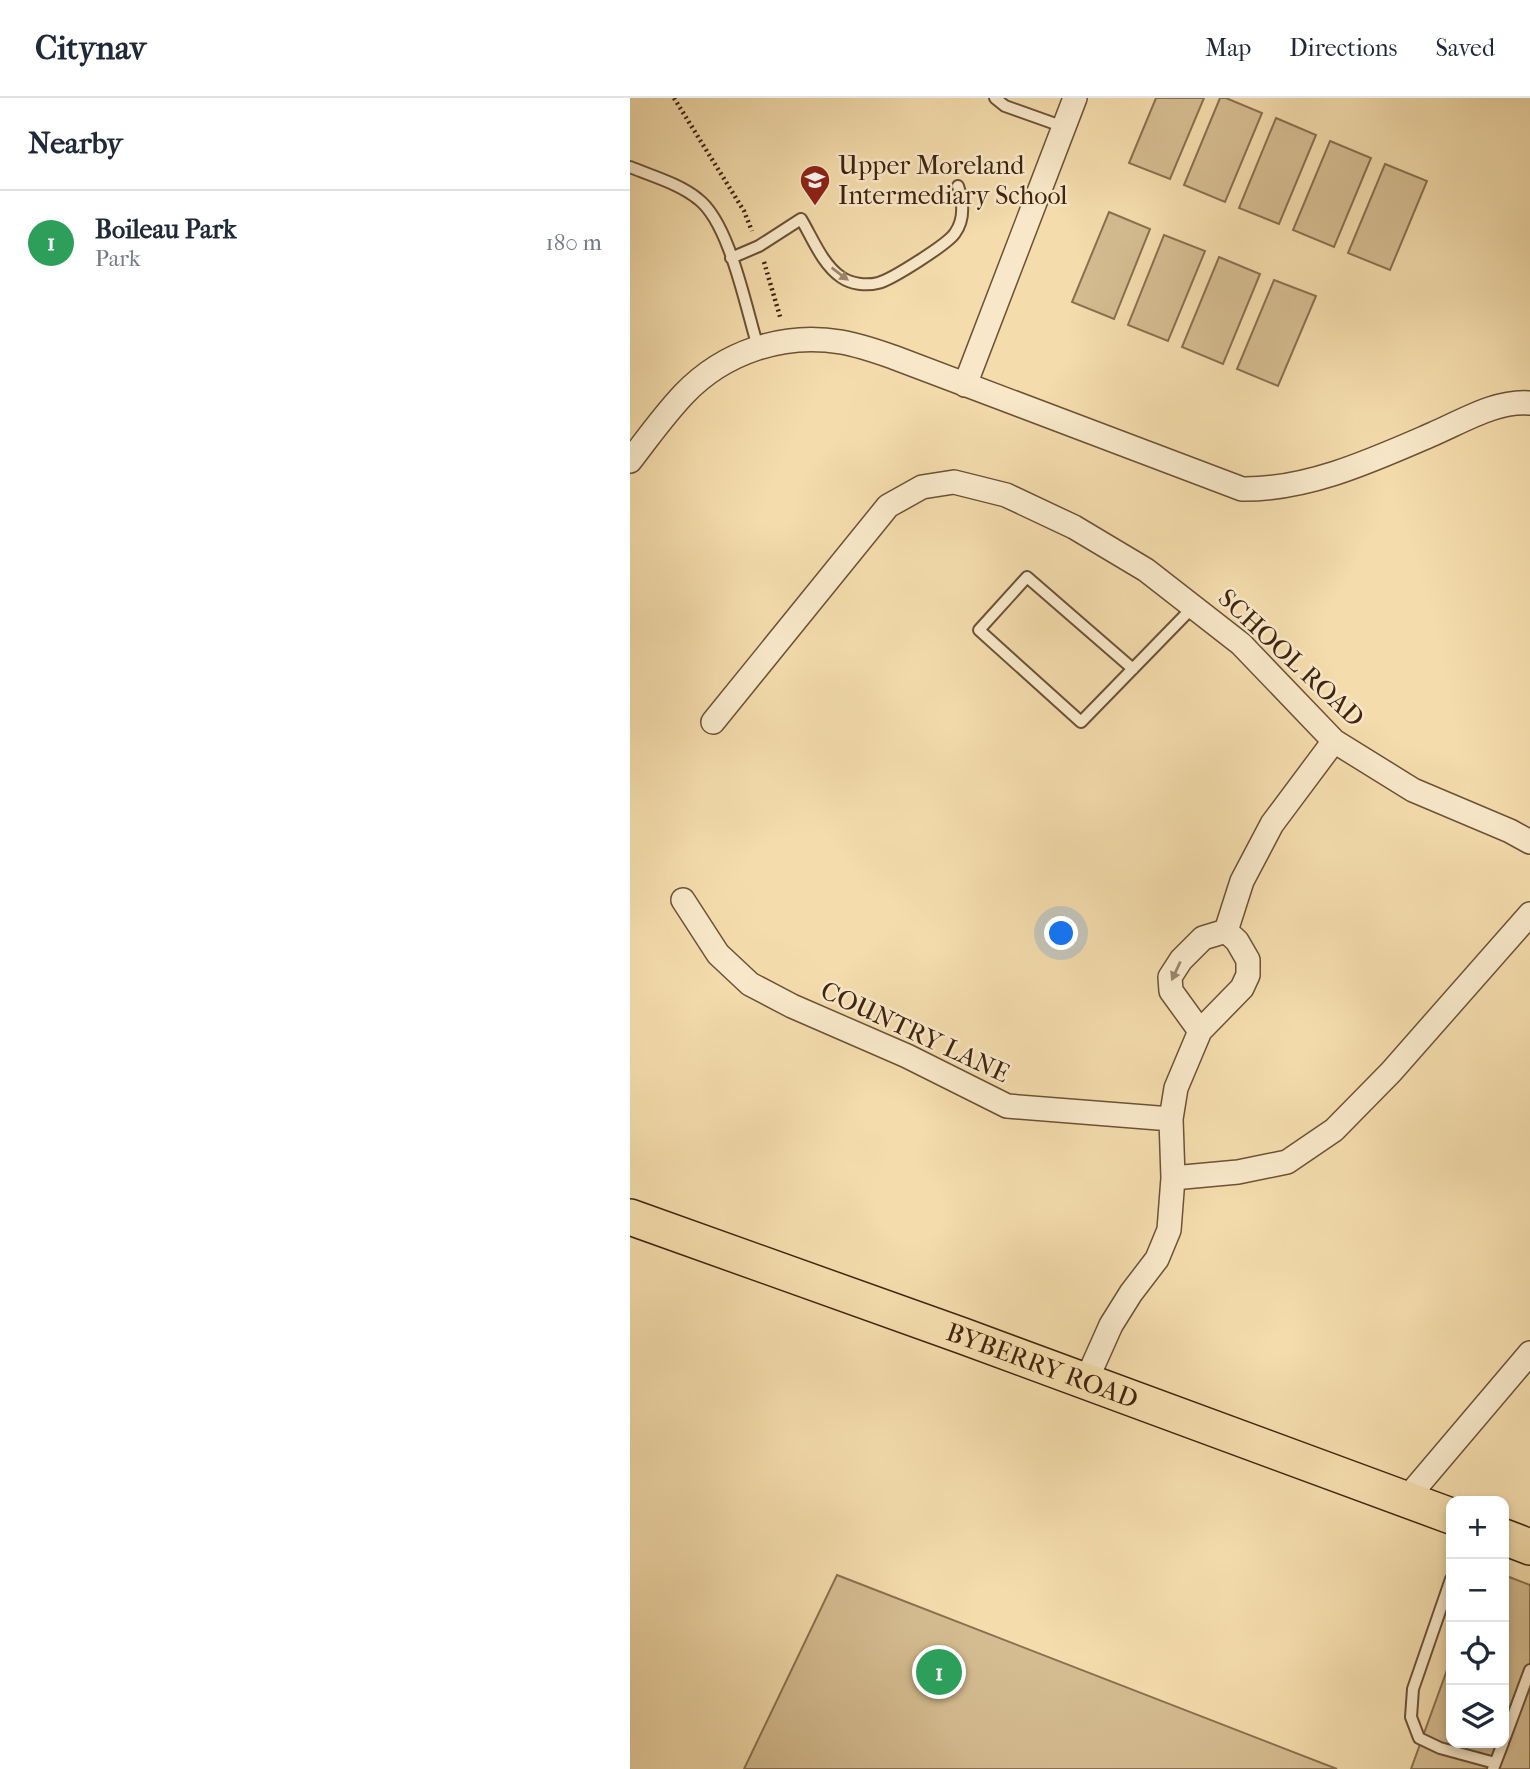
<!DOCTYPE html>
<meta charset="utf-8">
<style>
:root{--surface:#fff;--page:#f2f2f3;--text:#1f2937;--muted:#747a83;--line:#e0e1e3;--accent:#7c3aed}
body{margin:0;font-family:"IM FELL French Canon",serif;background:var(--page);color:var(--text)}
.controls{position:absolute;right:21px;bottom:21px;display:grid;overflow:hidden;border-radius:14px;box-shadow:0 4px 10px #0003}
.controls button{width:63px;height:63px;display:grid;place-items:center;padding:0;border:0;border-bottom:2px solid var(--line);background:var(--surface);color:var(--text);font:35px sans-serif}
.you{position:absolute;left:432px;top:836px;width:24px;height:24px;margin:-18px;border:5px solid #fff;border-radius:50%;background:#1a73e8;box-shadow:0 0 0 10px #1a73e833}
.badge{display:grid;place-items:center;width:46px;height:46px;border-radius:50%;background:var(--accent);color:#fff;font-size:23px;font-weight:700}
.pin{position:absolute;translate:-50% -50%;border:4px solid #fff;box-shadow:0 2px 7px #0006}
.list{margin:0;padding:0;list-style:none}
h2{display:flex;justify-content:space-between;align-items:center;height:91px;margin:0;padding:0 28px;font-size:30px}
h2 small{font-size:23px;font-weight:400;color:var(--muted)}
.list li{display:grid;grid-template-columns:46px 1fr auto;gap:21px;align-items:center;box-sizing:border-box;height:105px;padding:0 28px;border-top:2px solid var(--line)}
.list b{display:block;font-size:26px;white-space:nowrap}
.list p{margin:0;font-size:23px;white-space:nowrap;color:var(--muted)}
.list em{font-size:23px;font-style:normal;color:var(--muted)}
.icon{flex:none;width:38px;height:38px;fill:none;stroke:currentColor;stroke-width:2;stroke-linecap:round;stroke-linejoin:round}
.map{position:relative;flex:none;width:900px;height:1671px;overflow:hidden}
header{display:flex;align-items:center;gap:42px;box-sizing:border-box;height:98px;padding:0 35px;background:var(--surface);border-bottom:2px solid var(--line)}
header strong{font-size:33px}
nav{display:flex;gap:38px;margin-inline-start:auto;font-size:24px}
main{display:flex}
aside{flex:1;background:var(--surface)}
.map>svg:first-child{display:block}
.green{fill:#d5bd91;stroke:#8a7050;stroke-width:2}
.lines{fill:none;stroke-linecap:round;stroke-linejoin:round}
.lane-casing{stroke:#6c5236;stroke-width:14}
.street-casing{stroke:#6c5236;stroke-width:26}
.primary-casing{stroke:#3f240f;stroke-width:38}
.path{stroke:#3f240f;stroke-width:4.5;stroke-dasharray:2 3.5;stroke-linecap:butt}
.lane{stroke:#f8e8c9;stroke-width:10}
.street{stroke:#f8e8c9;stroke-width:23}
.primary{stroke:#f4dcac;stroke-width:35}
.oneway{fill:#9c866c}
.labels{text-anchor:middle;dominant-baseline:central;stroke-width:5;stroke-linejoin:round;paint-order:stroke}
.poi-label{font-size:26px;fill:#3f240f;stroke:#f8e8c9;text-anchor:start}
.street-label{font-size:26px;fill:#3f240f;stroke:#f8e8c9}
</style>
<header>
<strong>Citynav</strong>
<nav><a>Map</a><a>Directions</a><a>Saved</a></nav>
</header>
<main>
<aside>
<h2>Nearby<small></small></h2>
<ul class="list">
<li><span class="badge" style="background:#2e9e5b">1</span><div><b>Boileau Park</b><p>Park</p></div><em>180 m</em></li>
</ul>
</aside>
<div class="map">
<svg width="900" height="1671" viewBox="0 0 900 1671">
<rect width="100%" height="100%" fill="#f4dcac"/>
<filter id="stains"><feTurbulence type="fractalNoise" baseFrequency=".00286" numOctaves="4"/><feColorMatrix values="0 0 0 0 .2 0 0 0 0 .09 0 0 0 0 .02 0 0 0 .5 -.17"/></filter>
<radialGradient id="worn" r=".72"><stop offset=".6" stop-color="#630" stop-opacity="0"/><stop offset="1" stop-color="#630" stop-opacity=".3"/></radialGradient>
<path class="green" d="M 526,0 L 574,0 L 540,81 L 499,65 Z
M 590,0 L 596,0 L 632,15 L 595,104 L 554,87 Z
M 646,20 L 686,37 L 649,126 L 609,110 Z
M 700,43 L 741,60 L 704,149 L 663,132 Z
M 755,66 L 797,83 L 760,172 L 718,155 Z
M 479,114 L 520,131 L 484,221 L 442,204 Z
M 534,137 L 575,153 L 538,243 L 498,227 Z
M 589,159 L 630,176 L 593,266 L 552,249 Z
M 644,182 L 686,198 L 648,288 L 607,271 Z
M 207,1477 L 707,1671 L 114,1671 Z
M 874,1477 L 900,1487 L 900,1671 L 781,1671 L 821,1561 L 821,1645 L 874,1645 Z"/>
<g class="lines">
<g class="lane-casing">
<path id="lane" d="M 365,0 L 375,8 L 434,29
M 0,69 C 22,78 50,86 68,101 C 100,125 116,211 128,249
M 101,160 L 129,148 L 171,121 C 182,139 192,166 211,179 C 221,186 236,188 248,185 C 261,182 318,146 325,135 C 335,121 333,103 328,88
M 503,571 L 397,479 L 349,532 L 451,624 L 564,508
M 821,1481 L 783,1591 L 781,1619 L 789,1640 L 810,1650 L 865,1665
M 874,1642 L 900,1572
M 863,1671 L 873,1645"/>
</g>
<g class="street-casing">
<path id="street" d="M 335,287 L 445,0
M 0,363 C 17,341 34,317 54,296 C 94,254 154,234 211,244 C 229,247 246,253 263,259 L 612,391 C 678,392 743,362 803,336 C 833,323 867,302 900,305
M 83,624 L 258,408 L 292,389 L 324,384 L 376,397 L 444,429 L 516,472 L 611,546 L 704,643 L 783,692 L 880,733 L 900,744
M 53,802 L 88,856 L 120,886 L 162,908 L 277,958 L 377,1008 L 541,1021
M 596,833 L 612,783 L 642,726 L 704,643
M 570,933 L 541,893 L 540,879 L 551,862 L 573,840 L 596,833
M 543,1080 L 608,1074 L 657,1064 L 704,1032 L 761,974 L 900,816
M 456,1283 L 481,1227 L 501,1195 L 527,1161 L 539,1132 L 543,1080 L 541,1021 L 546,990 L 570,933 L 612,890 L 618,877 L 618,862 L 607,843 L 596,833
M 777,1400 L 900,1255"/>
</g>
<g class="primary-casing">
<g id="primary">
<path id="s1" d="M 0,1119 L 333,1238 L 821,1418"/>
<path d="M 874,1439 L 900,1449"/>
</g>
</g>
<path class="path" d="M 44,0 L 114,113 L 122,133
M 134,164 L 151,222"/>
<use href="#lane" class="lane"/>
<use href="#street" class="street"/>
<use href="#primary" class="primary"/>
</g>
<defs><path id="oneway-solid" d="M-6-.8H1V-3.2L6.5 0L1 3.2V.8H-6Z" transform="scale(1.75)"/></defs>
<g class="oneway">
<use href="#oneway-solid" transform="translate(210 176) rotate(37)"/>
<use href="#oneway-solid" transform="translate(546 873) rotate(115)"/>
</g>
<defs>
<g id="school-pin" transform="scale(1.575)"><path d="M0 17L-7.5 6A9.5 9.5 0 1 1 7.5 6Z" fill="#8f2418" stroke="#f8e8c9"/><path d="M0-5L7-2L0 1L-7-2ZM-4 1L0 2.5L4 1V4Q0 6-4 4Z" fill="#fff"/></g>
</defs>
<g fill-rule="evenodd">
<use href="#school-pin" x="185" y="82"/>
</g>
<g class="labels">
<g class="poi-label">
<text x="208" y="67">Upper Moreland<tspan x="208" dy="30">Intermediary School</tspan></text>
</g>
<g class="street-label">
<text transform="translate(661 560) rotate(43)">SCHOOL ROAD</text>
<text transform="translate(285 934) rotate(25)">COUNTRY LANE</text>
<text stroke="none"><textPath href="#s1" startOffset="438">BYBERRY ROAD</textPath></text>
</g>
</g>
<rect width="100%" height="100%" filter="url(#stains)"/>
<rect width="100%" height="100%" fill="url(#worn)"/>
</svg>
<div class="controls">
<button>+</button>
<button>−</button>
<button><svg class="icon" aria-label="locate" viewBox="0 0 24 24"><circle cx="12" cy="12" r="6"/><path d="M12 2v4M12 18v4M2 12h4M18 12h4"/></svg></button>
<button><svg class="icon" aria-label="layers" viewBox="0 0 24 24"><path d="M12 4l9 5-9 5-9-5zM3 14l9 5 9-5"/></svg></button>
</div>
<div class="you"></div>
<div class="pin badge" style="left:309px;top:1574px;background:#2e9e5b">1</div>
</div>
</main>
